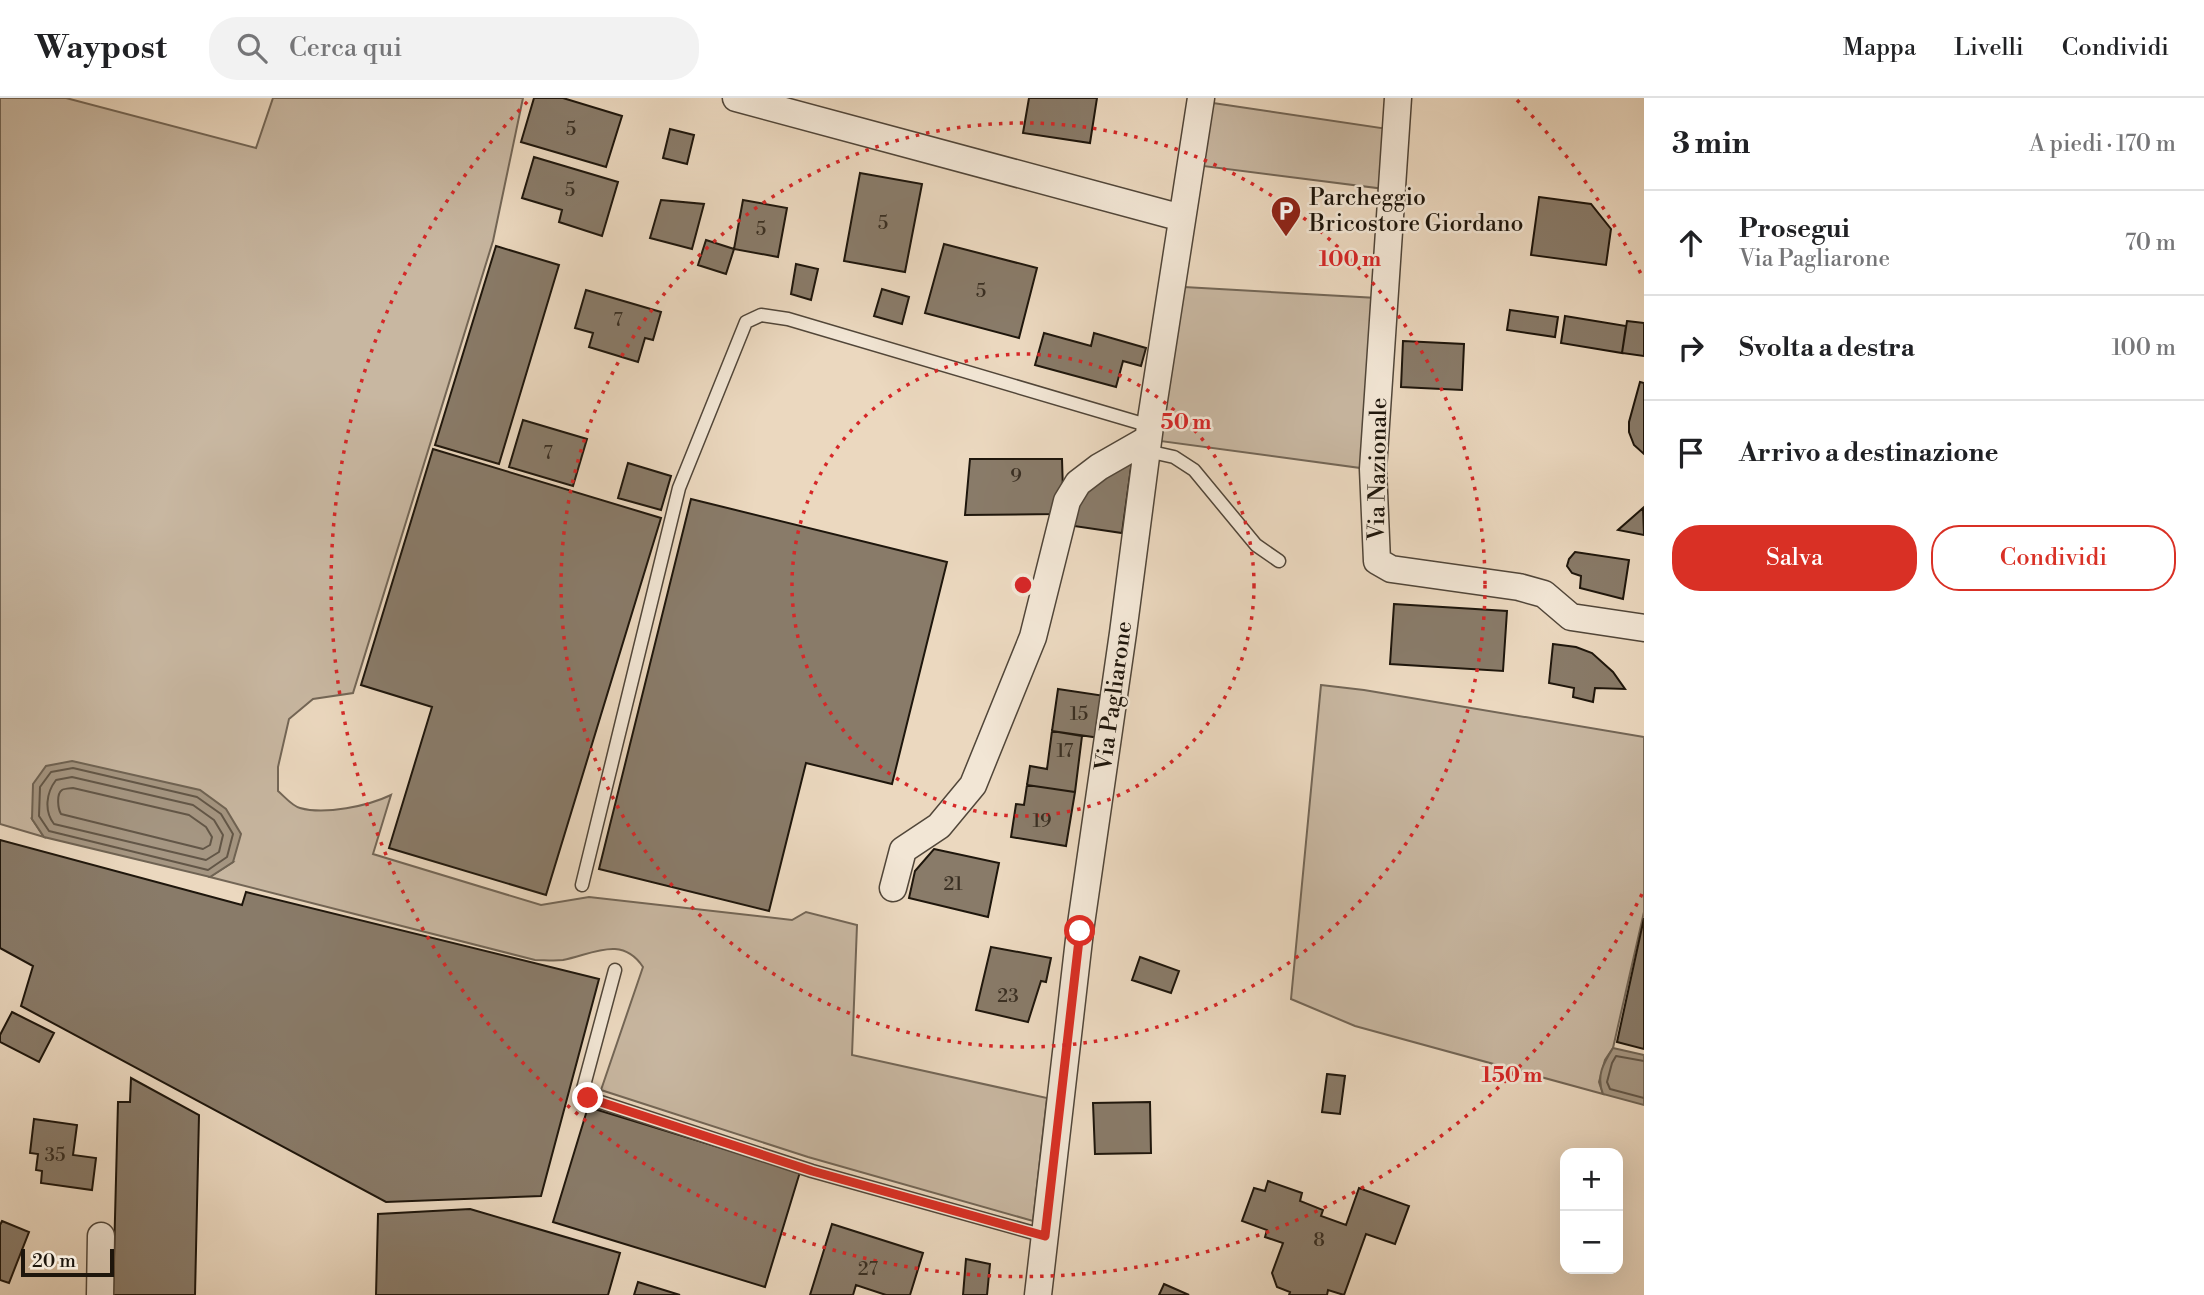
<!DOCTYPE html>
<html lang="it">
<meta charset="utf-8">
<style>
:root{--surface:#fff;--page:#f2f2f2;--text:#202124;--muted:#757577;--line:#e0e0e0;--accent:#d93025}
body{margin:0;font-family:"Libre Bodoni",serif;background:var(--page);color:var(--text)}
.controls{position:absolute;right:21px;bottom:21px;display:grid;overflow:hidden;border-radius:14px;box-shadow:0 7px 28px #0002}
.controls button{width:63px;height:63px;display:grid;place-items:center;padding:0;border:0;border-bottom:2px solid var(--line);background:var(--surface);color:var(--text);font:35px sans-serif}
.scale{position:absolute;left:21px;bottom:18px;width:93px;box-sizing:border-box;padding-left:7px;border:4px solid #1e160c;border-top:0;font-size:19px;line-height:24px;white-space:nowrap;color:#1e160c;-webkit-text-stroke:5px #f2e6d5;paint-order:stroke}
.stop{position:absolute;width:21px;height:21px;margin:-16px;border:5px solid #d93025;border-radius:50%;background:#fff}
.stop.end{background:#d93025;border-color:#fff;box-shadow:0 2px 7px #0008}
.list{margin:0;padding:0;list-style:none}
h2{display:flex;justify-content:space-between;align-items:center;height:91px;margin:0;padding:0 28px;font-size:30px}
h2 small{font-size:23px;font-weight:400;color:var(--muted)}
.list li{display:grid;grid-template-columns:46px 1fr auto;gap:21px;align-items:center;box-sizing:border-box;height:105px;padding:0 28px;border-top:2px solid var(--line)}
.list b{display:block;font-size:26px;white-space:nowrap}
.list p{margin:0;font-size:23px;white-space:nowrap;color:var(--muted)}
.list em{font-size:23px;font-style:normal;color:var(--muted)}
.actions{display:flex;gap:14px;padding:21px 28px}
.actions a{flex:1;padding:16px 0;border:2px solid var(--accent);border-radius:28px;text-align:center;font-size:24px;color:var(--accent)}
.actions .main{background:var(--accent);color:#fff}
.icon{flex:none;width:38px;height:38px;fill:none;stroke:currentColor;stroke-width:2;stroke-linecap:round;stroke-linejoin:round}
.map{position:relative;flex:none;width:1644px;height:1197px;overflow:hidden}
header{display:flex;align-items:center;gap:42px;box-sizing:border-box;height:98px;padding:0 35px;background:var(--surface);border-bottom:2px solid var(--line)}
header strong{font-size:33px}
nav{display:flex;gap:38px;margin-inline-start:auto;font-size:24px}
.search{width:490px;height:63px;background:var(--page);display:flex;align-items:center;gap:18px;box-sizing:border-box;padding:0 24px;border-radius:28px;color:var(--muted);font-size:26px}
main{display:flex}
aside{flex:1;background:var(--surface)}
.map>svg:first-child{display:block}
.green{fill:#c8b7a1;stroke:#736656;stroke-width:2}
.water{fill:#a59682;stroke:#6f6353;stroke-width:2}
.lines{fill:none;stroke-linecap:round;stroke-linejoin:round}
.shore{stroke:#625647;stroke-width:2}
.building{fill:#897b69;stroke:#1e160c;stroke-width:2}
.lane-casing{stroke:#514639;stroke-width:15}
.street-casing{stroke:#514639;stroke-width:29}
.lane{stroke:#f2e6d5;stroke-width:12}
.street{stroke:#f2e6d5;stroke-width:26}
.route{stroke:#d93025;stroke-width:9}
.ring{fill:none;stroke:#d62828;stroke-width:3.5;stroke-dasharray:3.5 7}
.labels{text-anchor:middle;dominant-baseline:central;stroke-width:5;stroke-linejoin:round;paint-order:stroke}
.number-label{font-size:19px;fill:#392f23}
.poi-label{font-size:23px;fill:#1e160c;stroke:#f2e6d5;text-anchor:start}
.street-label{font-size:23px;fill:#1e160c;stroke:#f2e6d5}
.centre{fill:#d62828;stroke:#f2e6d5;stroke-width:3.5}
.ring-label{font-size:21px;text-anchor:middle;font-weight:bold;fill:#d62828;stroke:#f2e6d5;stroke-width:5;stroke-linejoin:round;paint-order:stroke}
</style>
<header>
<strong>Waypost</strong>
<div class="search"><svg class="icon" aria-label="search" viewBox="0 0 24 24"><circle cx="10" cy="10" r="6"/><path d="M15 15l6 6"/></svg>Cerca qui</div>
<nav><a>Mappa</a><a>Livelli</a><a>Condividi</a></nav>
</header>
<main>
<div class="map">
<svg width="1644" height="1197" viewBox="0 0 1644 1197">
<rect width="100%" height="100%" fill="#ebd8bf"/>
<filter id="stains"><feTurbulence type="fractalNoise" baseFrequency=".00286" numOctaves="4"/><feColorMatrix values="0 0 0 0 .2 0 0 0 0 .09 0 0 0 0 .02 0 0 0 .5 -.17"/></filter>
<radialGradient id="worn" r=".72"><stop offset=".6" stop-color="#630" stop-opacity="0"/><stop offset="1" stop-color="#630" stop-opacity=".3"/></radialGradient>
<path class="green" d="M 0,0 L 66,0 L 256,50 L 273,0 L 523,0 L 493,143 L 353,595 L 313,601 L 289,621 L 278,669 L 278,693 C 285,699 292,708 300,710 C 325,717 368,708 391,697 L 373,756 L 541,807 L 589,799 L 792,822 L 806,814 L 857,827 L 852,957 L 1047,1000 L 1033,1123 L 808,1059 L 601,992 L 643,869 C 622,837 593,856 563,862 C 554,863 544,862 535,862 L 210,779 L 233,764 L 32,721 L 44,739 L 0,726 Z
M 1213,5 L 1388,31 L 1385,91 L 1203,68 Z
M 1184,189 L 1377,200 L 1368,371 L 1160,343 Z
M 1321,587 L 1364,592 L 1644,639 L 1644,814 L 1613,950 L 1605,962 L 1599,984 L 1603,996 L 1355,928 L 1291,901 Z"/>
<path class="water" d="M 72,663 L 200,692 L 226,711 L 241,736 L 233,764 L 210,779 L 44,739 L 32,721 L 33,686 L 46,668 Z
M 1613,950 L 1644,957 L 1644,1007 L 1603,996 C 1596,978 1603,966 1613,950 Z"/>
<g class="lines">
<path class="shore" d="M 73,670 L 197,699 L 221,716 L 233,736 L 227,759 L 208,772 L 49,733 L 39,718 L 40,689 L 51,674 Z
M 72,679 L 193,707 L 214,722 L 223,737 L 219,754 L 206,762 L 54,726 C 44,713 46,695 56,682 Z
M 73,690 L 189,717 L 206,729 L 212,739 L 210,747 L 203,751 L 61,716 C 58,711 56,696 62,692 C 63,691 71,690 73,690 Z
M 1644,963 L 1616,958 L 1612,965 L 1607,984 L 1610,991 L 1644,1000"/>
</g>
<path class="building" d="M 534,0 L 563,0 L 622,18 L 606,69 L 521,44 Z
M 1029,0 L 1097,0 L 1090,45 L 1023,35 Z
M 670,31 L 694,37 L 687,66 L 663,60 Z
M 534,59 L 618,84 L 602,138 L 559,124 L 562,112 L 522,100 Z
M 860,75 L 922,86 L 905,174 L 844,163 Z
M 1539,99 L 1591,106 L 1611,131 L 1606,167 L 1531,157 Z
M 661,102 L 704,106 L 692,151 L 650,140 Z
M 743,102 L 787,110 L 778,159 L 734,151 Z
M 706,142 L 734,151 L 726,176 L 698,167 Z
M 944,146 L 1037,170 L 1019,240 L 925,215 Z
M 496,148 L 559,167 L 499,366 L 435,347 Z
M 796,166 L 818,171 L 811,202 L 791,196 Z
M 882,191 L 909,199 L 902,226 L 874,218 Z
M 586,192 L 661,214 L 653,242 L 645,240 L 638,264 L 589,249 L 593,235 L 575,230 Z
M 1510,212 L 1558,219 L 1555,239 L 1507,232 Z
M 1565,218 L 1626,228 L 1622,255 L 1561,245 Z
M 1627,223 L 1644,225 L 1644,258 L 1622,255 Z
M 1044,235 L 1091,248 L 1094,235 L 1146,250 L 1141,268 L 1123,263 L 1116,289 L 1035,267 Z
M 1403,243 L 1464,246 L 1462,292 L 1401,289 Z
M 1640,284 L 1644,285 L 1644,356 L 1634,347 L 1629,334 L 1629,324 Z
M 523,322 L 587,341 L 573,388 L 509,369 Z
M 433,351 L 661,420 L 546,797 L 389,750 L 432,609 L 361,587 Z
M 970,361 L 1062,361 L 1063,394 L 1056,416 L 965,417 Z
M 1132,363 L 1122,435 L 1074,428 L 1079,403 L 1105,375 Z
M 628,365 L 671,378 L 661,412 L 618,400 Z
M 691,401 L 947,464 L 892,686 L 806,665 L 769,813 L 599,771 Z
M 1643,410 L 1644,437 L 1618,432 Z
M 1575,454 L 1629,462 L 1623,501 L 1580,490 L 1581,478 L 1572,475 L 1567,468 L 1569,461 Z
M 1394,506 L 1507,513 L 1503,573 L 1390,566 Z
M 1553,546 L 1576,549 L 1592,555 L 1613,574 L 1625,591 L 1595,590 L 1593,604 L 1573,599 L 1574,590 L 1549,585 Z
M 1058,591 L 1105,598 L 1100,640 L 1052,633 Z
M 1052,633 L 1082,638 L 1075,694 L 1027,687 L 1030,668 L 1047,671 Z
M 1027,687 L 1075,694 L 1066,748 L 1011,739 L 1016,706 L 1024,707 Z
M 0,742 L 242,807 L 246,794 L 599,881 L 541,1098 L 386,1104 L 21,908 L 33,868 L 0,850 Z
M 934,751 L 999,765 L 988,819 L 909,800 L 915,773 Z
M 1644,820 L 1644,951 L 1617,944 Z
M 991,849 L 1051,860 L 1046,884 L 1041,883 L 1028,924 L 976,912 Z
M 1140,859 L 1179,873 L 1171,895 L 1132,882 Z
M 12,914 L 54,935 L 39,964 L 0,944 L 0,937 Z
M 1327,976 L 1345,978 L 1340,1016 L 1322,1014 Z
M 131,980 L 199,1017 L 195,1197 L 113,1197 L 118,1004 L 130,1004 Z
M 1150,1004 L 1151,1055 L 1095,1056 L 1093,1005 Z
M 588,1009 L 800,1074 L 765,1189 L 553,1124 Z
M 34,1021 L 77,1027 L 73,1057 L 96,1060 L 92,1092 L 41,1085 L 42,1073 L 36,1072 L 38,1056 L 30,1055 Z
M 1268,1083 L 1302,1095 L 1300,1103 L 1323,1112 L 1321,1118 L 1346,1127 L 1359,1090 L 1409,1108 L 1395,1146 L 1366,1136 L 1344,1197 L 1328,1192 L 1327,1197 L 1289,1197 L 1290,1194 L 1277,1189 L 1272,1175 L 1283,1145 L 1265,1139 L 1267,1132 L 1242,1123 L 1254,1090 L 1265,1093 Z
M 470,1111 L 620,1155 L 608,1197 L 376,1197 L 378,1116 Z
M 2,1123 L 29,1134 L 9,1185 L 0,1182 L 0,1127 Z
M 832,1126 L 923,1155 L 910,1197 L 886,1197 L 856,1187 L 853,1197 L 810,1197 Z
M 966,1161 L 990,1166 L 987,1197 L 963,1197 Z
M 638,1184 L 680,1197 L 634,1197 Z
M 1164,1186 L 1189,1197 L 1159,1197 Z"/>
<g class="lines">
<g class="lane-casing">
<path id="lane" d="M 1147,353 L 1174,359 L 1194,372 L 1256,447 L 1279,463
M 582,787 L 679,390 L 746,224 L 761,217 L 788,221 L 1150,328
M 615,872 L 583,991 L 588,1000 L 812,1073 L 1045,1138"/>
</g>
<g class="street-casing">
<path id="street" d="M 736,0 L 1182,120
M 1398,0 L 1373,371 L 1377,463 L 1391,471 L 1519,489 L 1544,496 L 1571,519 L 1644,530
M 893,790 L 903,752 L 939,728 L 973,687 L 1033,539 L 1067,403 L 1078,385 L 1099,369 L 1148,341
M 100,1197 L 101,1138
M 1038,1197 L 1080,833 L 1123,535 L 1150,328 L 1201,0"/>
</g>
<use href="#lane" class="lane"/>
<use href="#street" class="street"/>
</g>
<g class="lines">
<path class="route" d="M 588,1000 L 812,1073 L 1045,1138 L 1080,833"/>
</g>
<g class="ring">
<circle cx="1023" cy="487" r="231"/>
<circle cx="1023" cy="487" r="462"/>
<path d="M1642 796A692 692 0 1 1 529 2M1517 2A692 692 0 0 1 1642 178"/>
</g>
<defs>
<g id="parking-pin" transform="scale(1.575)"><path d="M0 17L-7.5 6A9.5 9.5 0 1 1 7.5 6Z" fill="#8f2418" stroke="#f2e6d5"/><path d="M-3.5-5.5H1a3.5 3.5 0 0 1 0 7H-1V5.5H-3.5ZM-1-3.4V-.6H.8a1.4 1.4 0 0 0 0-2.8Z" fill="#fff"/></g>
</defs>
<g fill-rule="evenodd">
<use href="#parking-pin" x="1286" y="113"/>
</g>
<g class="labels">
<g class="number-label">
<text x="571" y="31">5</text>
<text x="570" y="92">5</text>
<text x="883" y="125">5</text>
<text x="761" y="131">5</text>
<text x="981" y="193">5</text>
<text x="618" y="222">7</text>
<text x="548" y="355">7</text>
<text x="1016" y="378">9</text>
<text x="1079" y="616">15</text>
<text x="1065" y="653">17</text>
<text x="1042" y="723">19</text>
<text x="953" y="786">21</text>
<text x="1008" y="898">23</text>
<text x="55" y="1057">35</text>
<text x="1319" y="1142">8</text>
<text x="868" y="1171">27</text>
</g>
<g class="poi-label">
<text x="1309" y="100">Parcheggio<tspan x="1309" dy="26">Bricostore Giordano</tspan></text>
</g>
<g class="street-label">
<text transform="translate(1378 371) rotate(-89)">Via Nazionale</text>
<text transform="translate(1114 598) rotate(-82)">Via Pagliarone</text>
</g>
</g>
<circle cx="1023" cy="487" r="10" class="centre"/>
<g class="ring-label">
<text x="1350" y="168">100 m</text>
<text x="1186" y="331">50 m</text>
<text x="1512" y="984">150 m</text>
</g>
<rect width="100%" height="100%" filter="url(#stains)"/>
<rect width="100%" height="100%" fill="url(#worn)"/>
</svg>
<div class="controls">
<button>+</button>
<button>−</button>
</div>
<div class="scale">20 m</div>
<div class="stop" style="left:1080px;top:833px"></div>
<div class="stop end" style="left:588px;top:1000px"></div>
</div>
<aside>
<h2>3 min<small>A piedi · 170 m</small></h2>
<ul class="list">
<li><svg class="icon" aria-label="ahead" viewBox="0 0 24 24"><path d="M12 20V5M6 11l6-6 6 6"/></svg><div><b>Prosegui</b><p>Via Pagliarone</p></div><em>70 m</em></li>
<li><svg class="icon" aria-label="right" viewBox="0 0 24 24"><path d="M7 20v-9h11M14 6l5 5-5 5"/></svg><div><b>Svolta a destra</b></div><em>100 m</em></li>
<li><svg class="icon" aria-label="arrive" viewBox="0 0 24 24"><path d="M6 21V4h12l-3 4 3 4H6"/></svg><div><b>Arrivo a destinazione</b></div></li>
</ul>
<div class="actions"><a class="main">Salva</a><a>Condividi</a></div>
</aside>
</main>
